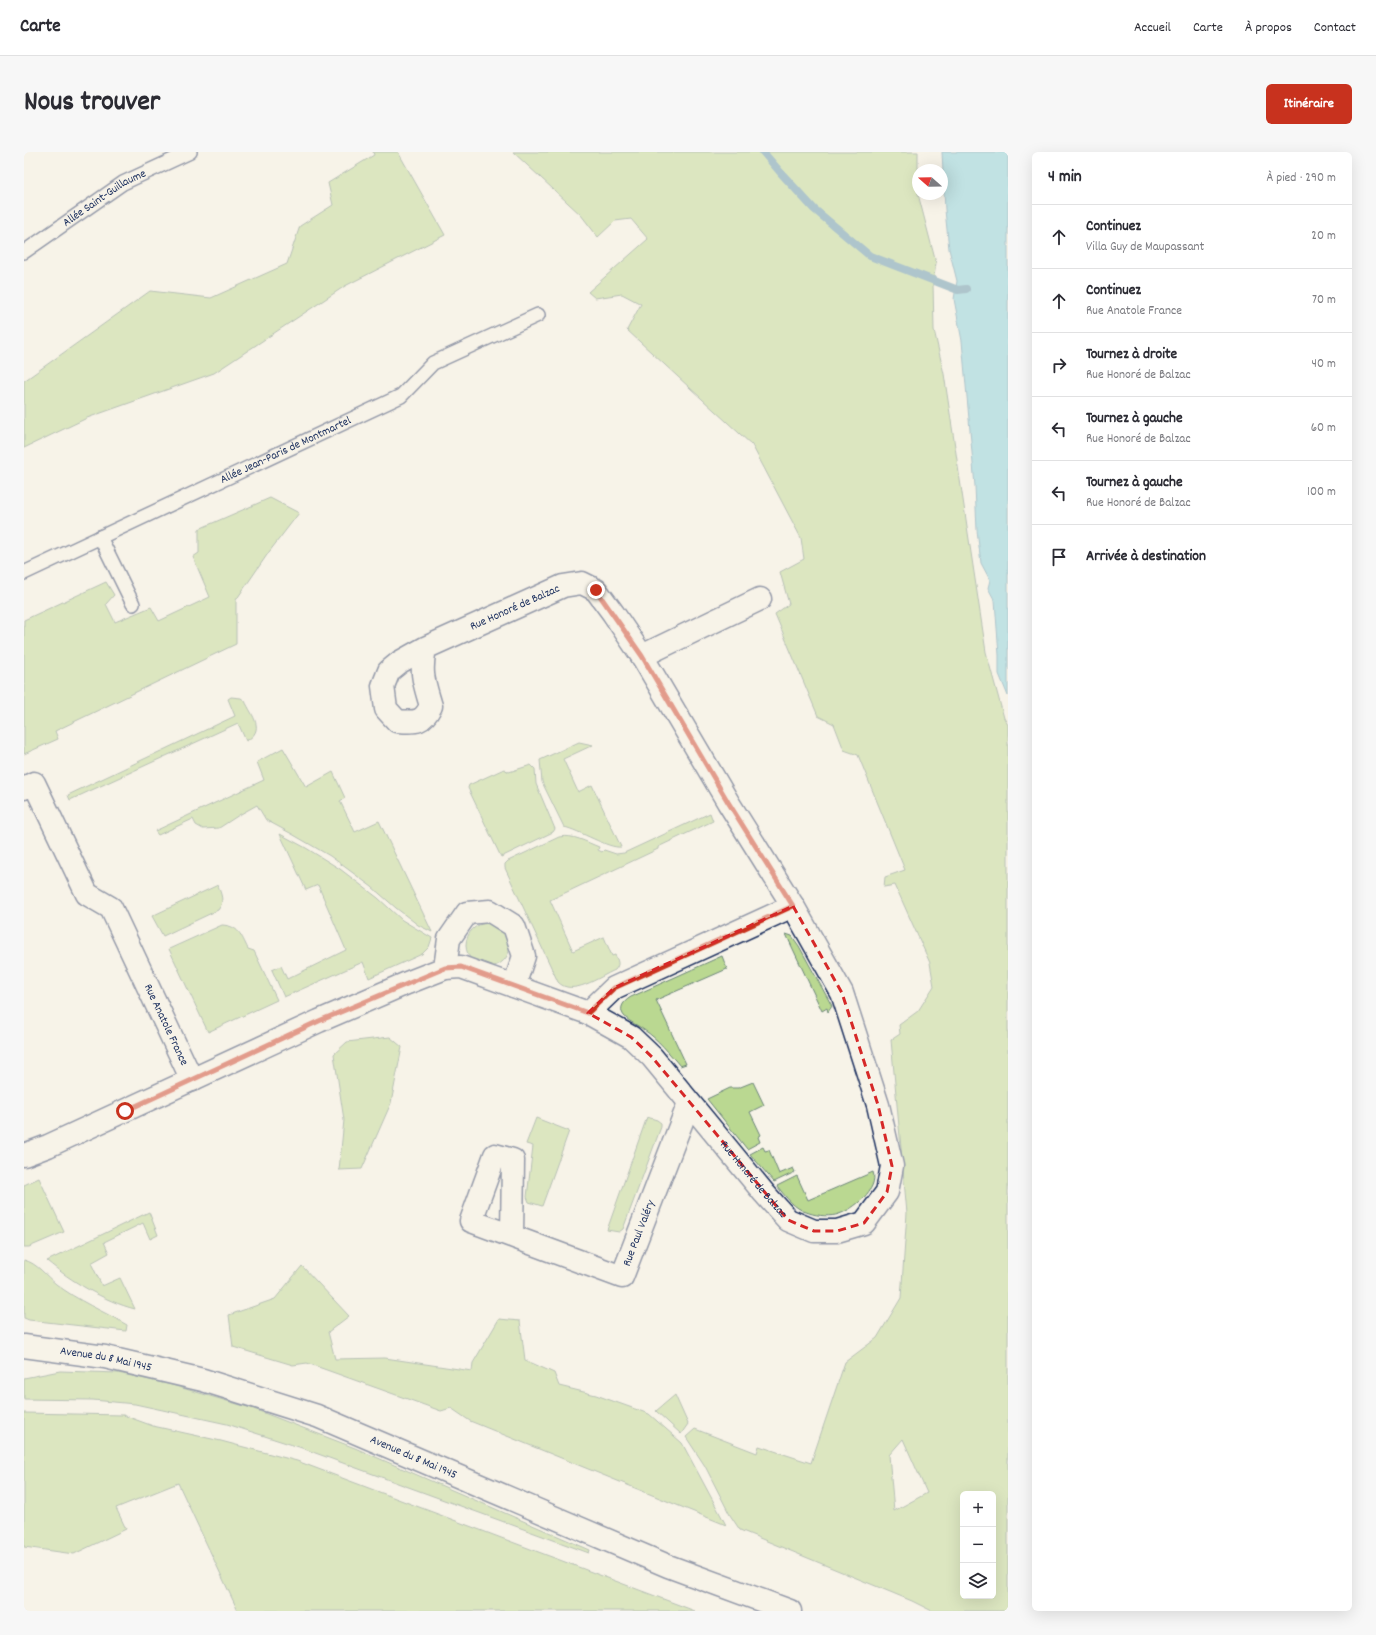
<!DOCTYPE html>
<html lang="fr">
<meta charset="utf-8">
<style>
:root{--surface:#fff;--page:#f7f7f7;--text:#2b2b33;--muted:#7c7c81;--line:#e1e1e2;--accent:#c8321e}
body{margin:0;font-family:Dekko,sans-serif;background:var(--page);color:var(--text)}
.controls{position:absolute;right:12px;bottom:12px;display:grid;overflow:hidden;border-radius:6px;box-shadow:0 4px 16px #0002}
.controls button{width:36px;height:36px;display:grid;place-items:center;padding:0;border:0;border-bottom:1px solid var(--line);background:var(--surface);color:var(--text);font:20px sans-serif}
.compass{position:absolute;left:888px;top:12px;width:36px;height:36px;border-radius:50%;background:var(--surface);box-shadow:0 4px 16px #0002;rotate:290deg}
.stop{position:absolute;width:12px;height:12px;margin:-9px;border:3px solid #c8321e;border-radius:50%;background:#fff}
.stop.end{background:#c8321e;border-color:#fff;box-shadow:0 1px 4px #0008}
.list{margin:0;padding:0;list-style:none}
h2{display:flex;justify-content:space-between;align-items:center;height:52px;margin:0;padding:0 16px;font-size:17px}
h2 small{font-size:13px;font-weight:400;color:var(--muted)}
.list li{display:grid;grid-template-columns:26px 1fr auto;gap:12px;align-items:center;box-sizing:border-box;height:64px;padding:0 16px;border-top:1px solid var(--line)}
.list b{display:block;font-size:15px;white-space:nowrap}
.list p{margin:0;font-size:13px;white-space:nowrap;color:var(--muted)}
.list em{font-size:13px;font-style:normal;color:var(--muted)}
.icon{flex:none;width:22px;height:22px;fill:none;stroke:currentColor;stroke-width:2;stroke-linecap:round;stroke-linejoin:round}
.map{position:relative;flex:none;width:984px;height:1459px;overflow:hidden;border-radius:6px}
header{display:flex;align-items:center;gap:24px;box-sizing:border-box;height:56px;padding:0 20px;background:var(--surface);border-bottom:1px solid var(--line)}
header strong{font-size:19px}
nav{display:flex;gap:22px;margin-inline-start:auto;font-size:14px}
.intro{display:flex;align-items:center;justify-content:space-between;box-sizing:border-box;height:96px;padding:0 24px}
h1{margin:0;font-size:28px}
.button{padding:10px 18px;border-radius:6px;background:var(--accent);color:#fff;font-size:14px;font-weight:700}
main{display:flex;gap:24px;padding:0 24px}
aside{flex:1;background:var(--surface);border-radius:6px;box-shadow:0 4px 16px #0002}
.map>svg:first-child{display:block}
.green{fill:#bad891;stroke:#6a8478;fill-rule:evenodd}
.water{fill:#7fcedd;stroke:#578eaa}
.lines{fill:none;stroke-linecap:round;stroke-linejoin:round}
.stream{stroke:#578eaa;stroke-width:8}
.lane-casing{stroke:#1b2f5e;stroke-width:16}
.street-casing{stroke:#1b2f5e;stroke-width:25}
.secondary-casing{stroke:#1b2f5e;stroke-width:25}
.lane{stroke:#f7f3e8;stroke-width:13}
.street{stroke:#f7f3e8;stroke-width:22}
.secondary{stroke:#f7f3e8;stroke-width:22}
.route{stroke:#c8321e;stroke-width:5}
.marked{fill:none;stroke:#d62828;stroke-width:3;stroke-dasharray:8 5;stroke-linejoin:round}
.labels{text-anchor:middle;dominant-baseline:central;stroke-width:3;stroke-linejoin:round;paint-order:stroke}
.street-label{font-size:12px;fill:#1b2f5e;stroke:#f7f3e8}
</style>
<header>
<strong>Carte</strong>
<nav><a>Accueil</a><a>Carte</a><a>À propos</a><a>Contact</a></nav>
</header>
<div class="intro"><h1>Nous trouver</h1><a class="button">Itinéraire</a></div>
<main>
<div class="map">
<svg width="984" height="1459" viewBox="0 0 984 1459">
<rect width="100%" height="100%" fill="#f7f3e8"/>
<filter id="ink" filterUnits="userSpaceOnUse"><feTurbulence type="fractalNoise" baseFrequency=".025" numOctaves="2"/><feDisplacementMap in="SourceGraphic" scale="8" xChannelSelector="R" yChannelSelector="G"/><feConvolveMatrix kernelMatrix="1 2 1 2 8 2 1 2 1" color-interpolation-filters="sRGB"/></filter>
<g filter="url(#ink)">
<path class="green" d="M 349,0 L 374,0 L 421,83 L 321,134 L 190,221 L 63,266 L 0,296 L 0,229 L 126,139 L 187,146 L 263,112 L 276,74 L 309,53 L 304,31 L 350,3 Z
M 489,0 L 894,0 L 894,42 L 912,111 L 909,132 L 910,178 L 920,222 L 962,500 L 980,566 L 984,573 L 984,1459 L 908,1459 L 888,1449 L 716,1378 L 706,1363 L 681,1314 L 662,1285 L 671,1277 L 733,1301 L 735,1294 L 787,1311 L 821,1210 L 853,1186 L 877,1146 L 883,1061 L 867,888 L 876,882 L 875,873 L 894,859 L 910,834 L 906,811 L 871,733 L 860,735 L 861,725 L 881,718 L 834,603 L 820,598 L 810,572 L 794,564 L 751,462 L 765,452 L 756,420 L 780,407 L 777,386 L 728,293 L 603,178 L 617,152 L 598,142 L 571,146 L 564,140 L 624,87 L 607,67 L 591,69 L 574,85 L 557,63 ZM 879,1287 L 903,1341 L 870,1359 L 865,1303 ZM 939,1342 L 969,1342 L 969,1444 L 939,1444 Z
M 246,346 L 275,361 L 245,400 L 212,448 L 212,492 L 31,579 L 34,587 L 0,602 L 0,468 L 82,430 L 90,443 L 82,452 L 91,470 L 127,455 L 135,469 L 186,445 L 169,405 L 175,401 L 175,377 Z
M 207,545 L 217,546 L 221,549 C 228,564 242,578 222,589 L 214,571 L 46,648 L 44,643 L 211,564 L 204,547 Z
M 555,590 L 569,593 L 539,607 L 554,640 L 568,633 L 597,695 C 585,697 555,678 540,675 L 518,630 L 516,608 Z
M 259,596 L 282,635 L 309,620 L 321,646 L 316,649 L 331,680 L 355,669 L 408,780 L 394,773 L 372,756 L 348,735 L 306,704 L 268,682 L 242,668 L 233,653 L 215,663 L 195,676 L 179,677 L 172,673 L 169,667 L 134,683 L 131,679 L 240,628 L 233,610 Z
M 507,613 L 511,617 L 512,632 L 531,677 L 529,680 L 477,705 L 444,636 L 445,633 L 480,617 L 485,620 Z
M 686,661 L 689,669 L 634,695 L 634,697 L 526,748 L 549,799 L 580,785 L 588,804 L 591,803 C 594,809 596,812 591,818 C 575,825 548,845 534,830 L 481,716 L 481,712 L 484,709 L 535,685 C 549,682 562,690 575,695 L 574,698 L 578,700 L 580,698 L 592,702 L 600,701 Z
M 256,682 L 282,696 L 316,717 L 354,746 L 378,768 L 408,786 L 405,795 L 398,802 L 345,826 L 339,810 L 260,845 L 248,818 L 257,814 L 263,827 L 322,798 L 294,733 L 282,738 Z
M 194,733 C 197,743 201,749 194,758 L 139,784 L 128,764 Z
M442 793a22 22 0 1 1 44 0a22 22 0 1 1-44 0Z
M 198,773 C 215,774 217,783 224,797 L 230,799 L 253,848 L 184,880 L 145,797 Z
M 762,782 L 768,784 L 775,794 L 808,854 L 804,860 L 803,856 L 798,859 Z
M 698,804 L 703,817 L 632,848 L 662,912 L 656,914 C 645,901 634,887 620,878 C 614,873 600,868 598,860 C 596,853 602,848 607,845 Z
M 366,885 L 378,895 L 367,951 L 338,1017 L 315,1018 L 320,968 L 310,902 L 323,890 Z
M 729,930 L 740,953 L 726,960 L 737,983 L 734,985 L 736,990 L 723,997 L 683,947 L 706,936 L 714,936 Z
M 623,965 L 633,968 L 637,971 L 637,975 L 599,1077 L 595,1080 L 583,1078 Z
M 512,966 L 545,979 L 518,1054 L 505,1050 L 503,1045 L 509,994 L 502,992 Z
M 739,995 L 741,999 L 745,998 L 755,1022 L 769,1016 L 771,1020 L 750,1030 L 726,1002 Z
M 849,1020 C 855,1037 830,1057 815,1062 C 807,1065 794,1064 785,1061 C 770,1057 762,1045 753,1034 L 773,1024 L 784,1048 Z
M 15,1026 L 40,1080 L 5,1095 L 0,1095 L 0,1033 Z
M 125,1060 L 134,1083 L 126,1087 L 119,1071 L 80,1090 L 85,1101 L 67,1111 L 78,1134 L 96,1126 L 111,1157 C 80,1149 47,1129 23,1109 Z
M 0,1108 C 13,1111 22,1124 32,1132 C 52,1148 81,1160 103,1173 L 102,1179 L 5,1168 L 0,1166 Z
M 278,1114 L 325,1164 L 304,1180 L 311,1207 L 361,1206 L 448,1219 L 449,1211 L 475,1167 L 496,1169 L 501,1208 L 530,1221 L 535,1234 L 572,1243 L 625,1262 L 658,1291 L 702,1373 L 446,1269 L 427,1256 L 417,1259 L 283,1211 L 269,1213 L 209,1195 L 205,1163 L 251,1147 Z
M 36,1219 L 94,1221 L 148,1233 L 227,1256 L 331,1296 L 566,1398 L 565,1401 L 275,1295 L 203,1272 L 111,1252 L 69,1248 L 0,1247 L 0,1226 Z
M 651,1243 L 664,1272 L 657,1282 L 632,1259 Z
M 0,1261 L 99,1263 L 129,1274 L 197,1289 L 273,1309 L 671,1459 L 214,1459 L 154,1331 L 92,1356 L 102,1377 L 50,1402 L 0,1395 Z"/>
<path class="water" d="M 918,0 L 984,0 L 984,544 L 975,522 L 975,503 L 971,449 L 964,436 L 966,428 L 957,411 L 953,378 L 951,334 L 938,189 L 930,147 L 933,129 L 925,97 L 921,58 Z"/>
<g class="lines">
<path class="stream" d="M 739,0 L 757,21 L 790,57 L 846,104 L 934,138 L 942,137"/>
<g class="lane-casing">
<g id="lane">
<path id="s1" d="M 0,100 L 99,31 L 166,0"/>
<path d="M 76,385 L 109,452"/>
<path id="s2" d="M 0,421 L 377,244 L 409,211 L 514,163"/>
</g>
</g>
<g class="street-casing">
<g id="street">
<path d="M 618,504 L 736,447"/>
<path id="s3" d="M 0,636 L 10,631 L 63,742 L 87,756 L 168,928"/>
<path d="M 421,816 L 425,787 L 443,761 L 466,759 L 490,774 L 500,804 L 490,834"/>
<path d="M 564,861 L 590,836 L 769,754"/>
<path id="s4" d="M 0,1003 L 24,994 L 295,869 L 383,831 L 421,816 L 437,815 L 564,861 L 607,885 L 628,905 L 740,1041 L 764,1068 L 790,1079 L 813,1079 L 840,1071 L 863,1040 L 868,1014 L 854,953 L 818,841 L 769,754 L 704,650 L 618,504 L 589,461 L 572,438 L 558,431 L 539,434 L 401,496 L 376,510 L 365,519 L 359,534 L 362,557 L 373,569 C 391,570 398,572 407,554 C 400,530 396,522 401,496"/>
<path id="s5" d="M 488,1084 L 489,1008 L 471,1003 L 447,1069 L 598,1125 L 665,951"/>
</g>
</g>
<g class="secondary-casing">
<g id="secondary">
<path id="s6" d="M 0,1194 L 81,1205 L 179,1228 L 293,1264 L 644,1414 L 766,1459"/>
</g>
</g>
<use href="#lane" class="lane"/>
<use href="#street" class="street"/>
<use href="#secondary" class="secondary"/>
</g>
</g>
<g class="lines" filter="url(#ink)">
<path class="route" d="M 101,959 L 295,869 L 421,816 L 437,815 L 564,861 L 590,836 L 769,754 L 704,650 L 618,504 L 572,438"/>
</g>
<path d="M0 0H984V1459H0ZM 769,754 L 818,841 L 854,953 L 868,1014 L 863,1040 L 840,1071 L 813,1079 L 790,1079 L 764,1068 L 628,905 L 607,885 L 564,861 L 590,836 Z" fill="#f7f3e8" fill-opacity=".55" fill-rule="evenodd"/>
<path class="marked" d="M 769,754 L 818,841 L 854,953 L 868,1014 L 863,1040 L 840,1071 L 813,1079 L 790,1079 L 764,1068 L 628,905 L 607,885 L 564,861 L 590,836 Z"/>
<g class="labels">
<g class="street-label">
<text stroke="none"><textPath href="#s1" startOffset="97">Allée Saint-Guillaume</textPath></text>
<text stroke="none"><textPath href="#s2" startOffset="289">Allée Jean-Paris de Montmartel</textPath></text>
<text transform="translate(491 456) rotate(-24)">Rue Honoré de Balzac</text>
<text stroke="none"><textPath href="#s3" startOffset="291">Rue Anatole France</textPath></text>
<text stroke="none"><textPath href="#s4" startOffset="849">Rue Honoré de Balzac</textPath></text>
<text stroke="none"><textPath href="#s5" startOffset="373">Rue Paul Valéry</textPath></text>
<text stroke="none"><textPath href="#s6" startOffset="83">Avenue du 8 Mai 1945</textPath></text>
<text stroke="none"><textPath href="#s6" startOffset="407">Avenue du 8 Mai 1945</textPath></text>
</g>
</g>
</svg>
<div class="controls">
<button>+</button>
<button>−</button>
<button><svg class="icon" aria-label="layers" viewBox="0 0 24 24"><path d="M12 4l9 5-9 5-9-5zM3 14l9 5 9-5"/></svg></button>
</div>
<svg class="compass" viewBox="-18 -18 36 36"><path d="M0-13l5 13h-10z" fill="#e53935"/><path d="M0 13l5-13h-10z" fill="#7c7c81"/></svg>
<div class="stop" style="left:101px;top:959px"></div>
<div class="stop end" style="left:572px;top:438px"></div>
</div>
<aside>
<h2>4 min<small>À pied · 290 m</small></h2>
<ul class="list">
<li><svg class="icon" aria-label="ahead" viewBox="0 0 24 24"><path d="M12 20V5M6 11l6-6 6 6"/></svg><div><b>Continuez</b><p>Villa Guy de Maupassant</p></div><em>20 m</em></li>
<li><svg class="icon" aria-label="ahead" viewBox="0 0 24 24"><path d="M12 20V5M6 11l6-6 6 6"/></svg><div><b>Continuez</b><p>Rue Anatole France</p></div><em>70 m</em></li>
<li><svg class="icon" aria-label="right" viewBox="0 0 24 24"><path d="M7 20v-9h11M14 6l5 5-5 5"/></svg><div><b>Tournez à droite</b><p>Rue Honoré de Balzac</p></div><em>40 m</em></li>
<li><svg class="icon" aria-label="left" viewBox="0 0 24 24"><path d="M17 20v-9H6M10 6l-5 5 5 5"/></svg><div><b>Tournez à gauche</b><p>Rue Honoré de Balzac</p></div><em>60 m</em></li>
<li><svg class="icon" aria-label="left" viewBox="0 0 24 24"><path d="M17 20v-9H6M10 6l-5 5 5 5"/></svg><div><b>Tournez à gauche</b><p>Rue Honoré de Balzac</p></div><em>100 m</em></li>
<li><svg class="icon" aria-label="arrive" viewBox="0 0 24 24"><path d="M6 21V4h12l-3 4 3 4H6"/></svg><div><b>Arrivée à destination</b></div></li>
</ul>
</aside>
</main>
